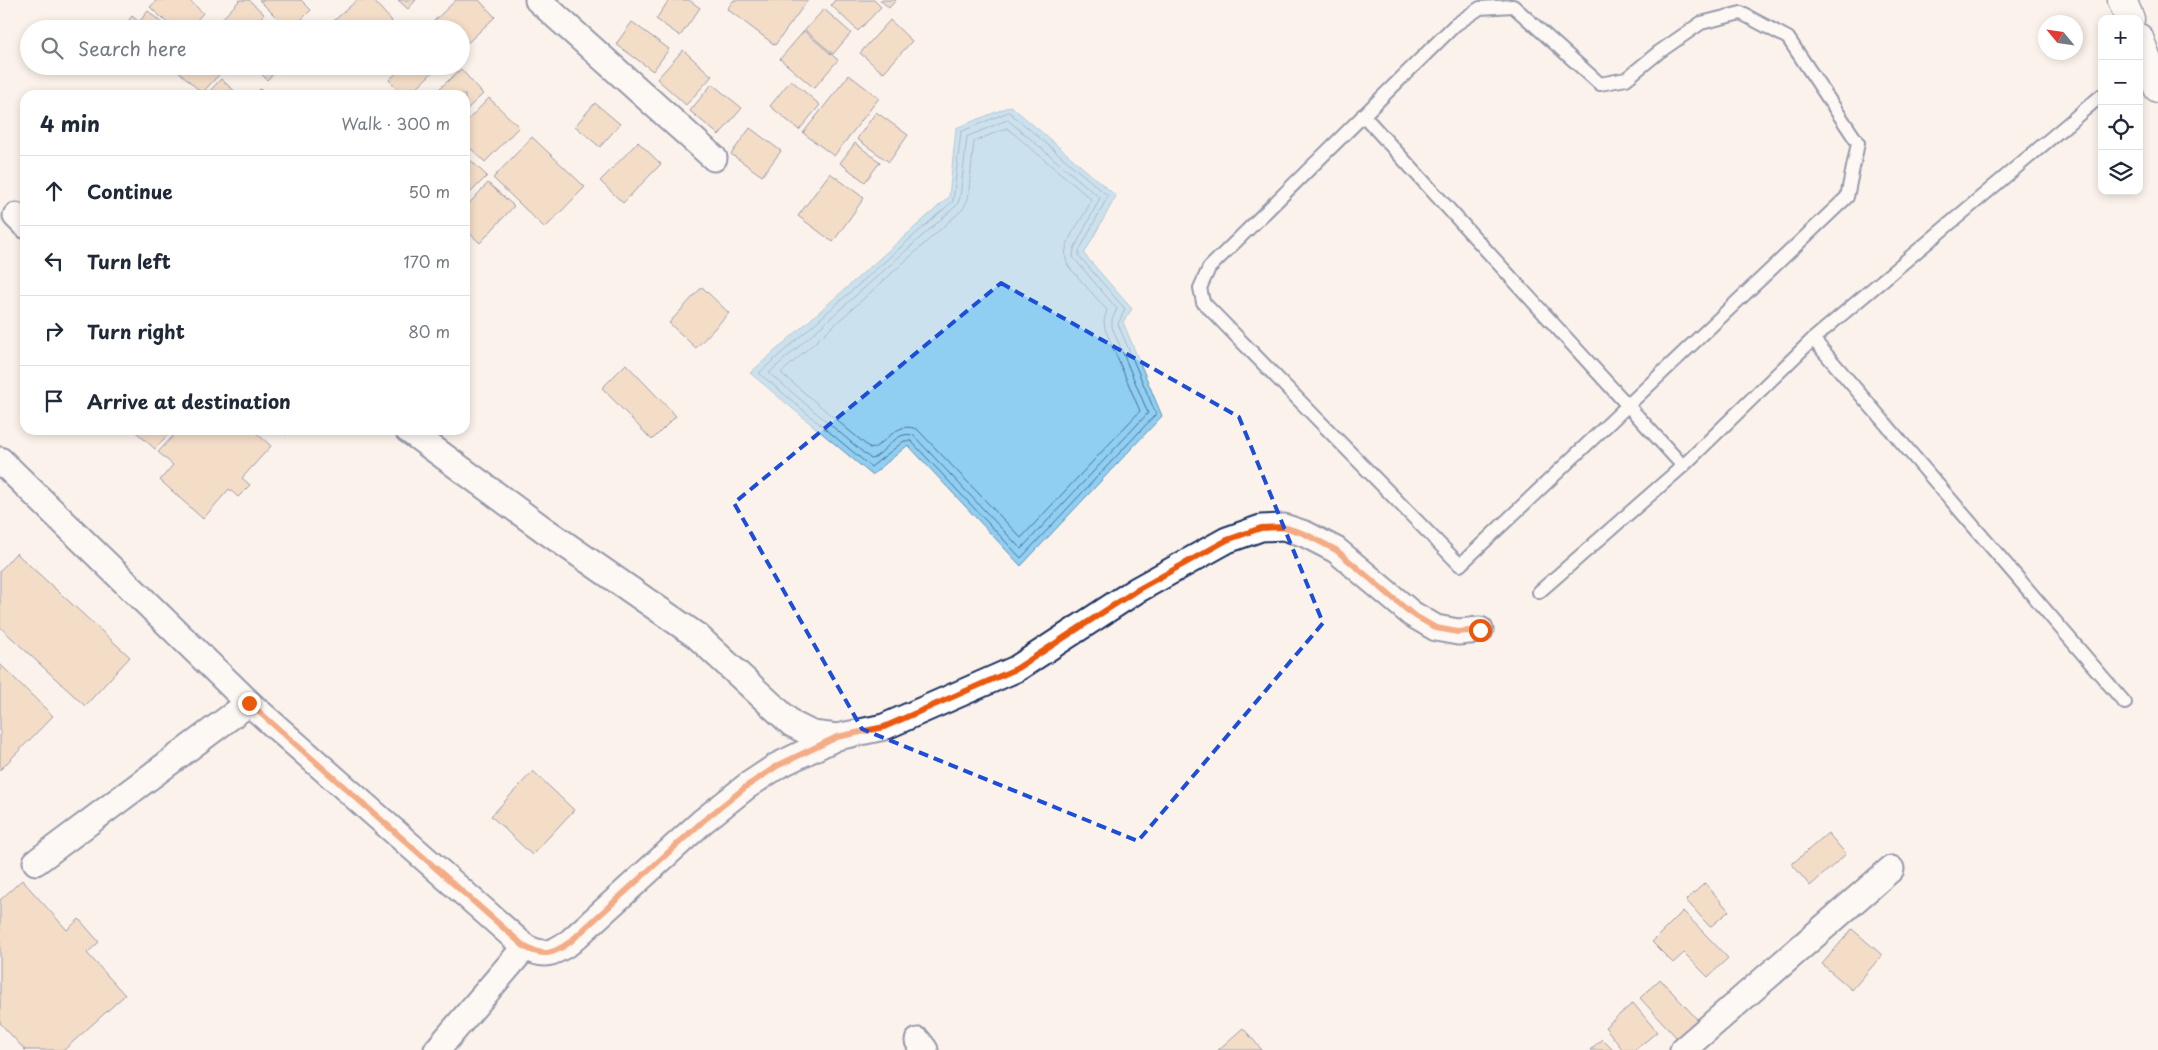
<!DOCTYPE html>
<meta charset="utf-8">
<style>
:root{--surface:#fff;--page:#f2f2f3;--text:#1f2937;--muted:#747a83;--line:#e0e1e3}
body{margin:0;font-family:"Playpen Sans",sans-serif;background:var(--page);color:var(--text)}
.controls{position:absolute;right:15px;top:15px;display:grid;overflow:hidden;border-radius:10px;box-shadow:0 2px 8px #0003}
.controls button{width:45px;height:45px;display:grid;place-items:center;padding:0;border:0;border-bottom:1px solid var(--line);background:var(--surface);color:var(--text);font:25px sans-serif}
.compass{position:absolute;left:2038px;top:15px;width:45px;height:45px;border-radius:50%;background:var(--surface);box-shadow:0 2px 8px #0003;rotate:299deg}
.stop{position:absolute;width:15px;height:15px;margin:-11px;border:4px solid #ea580c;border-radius:50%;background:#fff}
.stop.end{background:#ea580c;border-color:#fff;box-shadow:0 1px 5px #0008}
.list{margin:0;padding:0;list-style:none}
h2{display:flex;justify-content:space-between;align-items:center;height:65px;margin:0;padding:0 20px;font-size:21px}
h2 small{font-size:16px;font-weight:400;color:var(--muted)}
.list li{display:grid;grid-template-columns:32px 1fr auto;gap:15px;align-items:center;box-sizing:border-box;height:70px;padding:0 20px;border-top:1px solid var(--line)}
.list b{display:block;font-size:19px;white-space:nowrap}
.list em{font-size:16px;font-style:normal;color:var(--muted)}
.icon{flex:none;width:28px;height:28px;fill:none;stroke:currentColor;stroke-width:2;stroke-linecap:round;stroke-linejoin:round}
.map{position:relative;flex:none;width:2158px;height:1050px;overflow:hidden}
.search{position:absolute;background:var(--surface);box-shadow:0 2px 8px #0003;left:20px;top:20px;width:450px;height:55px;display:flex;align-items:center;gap:12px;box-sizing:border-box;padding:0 18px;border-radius:28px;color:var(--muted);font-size:19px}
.panel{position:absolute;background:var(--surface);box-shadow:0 2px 8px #0003;left:20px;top:90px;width:450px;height:345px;border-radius:15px}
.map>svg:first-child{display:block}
.water{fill:#90cff1;stroke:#618fb6}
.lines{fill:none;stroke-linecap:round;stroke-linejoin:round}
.shore{stroke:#4a6f99;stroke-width:1}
.building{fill:#ecc39c;stroke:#1b2f5e}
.lane-casing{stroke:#1b2f5e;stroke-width:16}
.street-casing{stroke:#1b2f5e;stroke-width:29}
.secondary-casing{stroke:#1b2f5e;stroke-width:31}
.lane{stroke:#fff;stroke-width:12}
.street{stroke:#fff;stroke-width:25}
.secondary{stroke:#fff;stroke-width:28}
.route{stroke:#ea580c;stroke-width:6}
.marked{fill:none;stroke:#1d4ed8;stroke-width:4;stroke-dasharray:10 6;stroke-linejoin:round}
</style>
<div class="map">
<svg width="2158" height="1050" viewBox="0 0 2158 1050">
<rect width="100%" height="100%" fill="#fbf3eb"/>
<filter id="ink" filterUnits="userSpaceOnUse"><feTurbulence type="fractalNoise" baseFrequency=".02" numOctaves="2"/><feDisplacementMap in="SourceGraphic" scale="10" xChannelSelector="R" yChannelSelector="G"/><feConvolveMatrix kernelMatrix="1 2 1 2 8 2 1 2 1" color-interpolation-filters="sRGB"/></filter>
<g filter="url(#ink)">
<path class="water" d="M 1011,106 L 1116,196 L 1084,254 L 1132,309 L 1123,322 L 1162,416 L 1021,566 L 908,445 L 872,475 L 750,373 L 949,197 L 956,128 Z"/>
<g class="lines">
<path class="shore" d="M 1009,112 L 1108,196 L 1079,251 L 1079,256 L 1125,309 L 1118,324 L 1156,414 L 1021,558 L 911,441 L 904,441 L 871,467 L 759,373 L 953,201 L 961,132 Z
M 1008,120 L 1100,198 L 1074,249 L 1073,257 L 1117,309 L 1112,319 L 1112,327 L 1148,413 L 1021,549 L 914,436 C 897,428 885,454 871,459 L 769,373 L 957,205 L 960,198 L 967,137 Z
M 1007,128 L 1091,199 C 1086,220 1055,244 1069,267 L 1107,310 L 1104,321 L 1105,329 L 1140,411 L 1021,538 L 918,430 C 897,419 888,443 871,449 L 781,373 L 963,209 L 968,199 L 974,142 Z"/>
</g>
<path class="building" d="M 157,0 L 189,0 L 203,13 L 189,29 L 174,29 L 150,7 Z
M 240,0 L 249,0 L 264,14 L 250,29 L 221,29 L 217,24 Z
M 259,0 L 301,0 L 311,10 L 292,29 L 288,29 Z
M 357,0 L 373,0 L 392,21 L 384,29 L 328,29 L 327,27 Z
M 398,0 L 416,0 L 408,9 Z
M 456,0 L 479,0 L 495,17 L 461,49 L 461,29 L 437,29 L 432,23 Z
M 669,0 L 689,0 L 700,8 L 680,36 L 656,19 Z
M 734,0 L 808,0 L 775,45 L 727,9 Z
M 835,0 L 874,0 L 881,7 L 858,31 L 831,5 Z
M 880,0 L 896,0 L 889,8 Z
M 824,9 L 851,33 L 833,54 L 805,30 Z
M 148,11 L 168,29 L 122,29 L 132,16 L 139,22 Z
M 890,20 L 912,41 L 883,73 L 860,53 Z
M 268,22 L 274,29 L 261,29 Z
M 632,22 L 669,49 L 653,71 L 616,44 Z
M 804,31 L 838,60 L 814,88 L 780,59 Z
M 683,50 L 712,76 L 686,105 L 657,79 Z
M 181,66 L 227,66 L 202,93 L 177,70 Z
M 254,66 L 282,66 L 267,80 Z
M 404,66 L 433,66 L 436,69 L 409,95 L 403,95 L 389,80 Z
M 461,69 L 483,94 L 465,111 L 465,95 L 444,95 L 439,89 Z
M 849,75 L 879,98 L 834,156 L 803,133 Z
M 221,79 L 239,95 L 206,95 Z
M 791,80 L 820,105 L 799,130 L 770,106 Z
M 712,84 L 742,108 L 719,135 L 690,111 Z
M 260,89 L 267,95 L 255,95 Z
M 489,98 L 519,127 L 485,162 L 465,143 L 465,123 Z
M 595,103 L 620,124 L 600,147 L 575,126 Z
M 876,112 L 908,135 L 889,162 L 857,139 Z
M 750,128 L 781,151 L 762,176 L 731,154 Z
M 532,137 L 585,187 L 545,228 L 493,178 Z
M 638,142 L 661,164 L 623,203 L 600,181 Z
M 855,143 L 880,162 L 865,182 L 840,163 Z
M 465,155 L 487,176 L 465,198 Z
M 830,173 L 864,198 L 833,242 L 798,216 Z
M 488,183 L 514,206 L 480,243 L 465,229 L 465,208 Z
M 702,287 L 729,313 L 696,348 L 669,323 Z
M 626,364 L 676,416 L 652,440 L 602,388 Z
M 134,430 L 253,430 L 271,446 L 242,478 L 250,485 L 238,497 L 229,489 L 203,519 L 160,480 L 173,465 L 158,452 L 175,434 L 171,431 L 155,449 Z
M 281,430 L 291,430 L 286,435 Z
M 16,553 L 130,657 L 85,706 L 0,627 L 0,571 Z
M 0,664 L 53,716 L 0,770 Z
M 533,771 L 574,810 L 532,855 L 491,816 Z
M 1828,833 L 1846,854 L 1810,886 L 1792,864 Z
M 22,880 L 67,930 L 79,919 L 99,942 L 87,953 L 125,995 L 64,1050 L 25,1050 L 0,1023 L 0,900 Z
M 1705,883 L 1729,911 L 1710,927 L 1686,900 Z
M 1683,911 L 1728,958 L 1708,977 L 1684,953 L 1673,963 L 1652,942 Z
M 1852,929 L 1882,955 L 1852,990 L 1822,964 Z
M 1660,979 L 1697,1019 L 1677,1038 L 1640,998 Z
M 1633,1003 L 1657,1032 L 1635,1050 L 1623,1050 L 1605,1027 Z
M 1243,1028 L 1262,1050 L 1218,1050 Z
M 1602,1039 L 1613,1050 L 1590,1050 Z"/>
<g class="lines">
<g class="lane-casing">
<path id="lane" d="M 1513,6 L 1600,84 L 1626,79 L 1659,52 L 1701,23 L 1741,13 L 1788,38 L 1858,143 L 1847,197 L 1460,565 L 1203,302 L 1200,288 L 1209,268 L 1455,25 L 1480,8 Z
M 1363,115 L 1683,466
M 1813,339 L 2125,703
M 1539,592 L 1683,466 L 1813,339 L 2102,95"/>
</g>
<g class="street-casing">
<path id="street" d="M 538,0 L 714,158
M 16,216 L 25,225
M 408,430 L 543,529 L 697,636 L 792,724 L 812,734 L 837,737 L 884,727 L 1016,669 L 1137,590 L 1227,540 L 1261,528 L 1284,527 L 1305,534 L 1336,550 L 1412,614 L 1436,628 L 1458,632 L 1480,630
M 0,460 L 249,703 L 525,947 C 544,957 552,954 570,942 L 703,821 L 747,786 L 777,766 L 837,737
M 36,862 L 249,703
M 918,1041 L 925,1050
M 437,1050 L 525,947
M 1683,1050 L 1891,869"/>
</g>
<g class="secondary-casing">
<path id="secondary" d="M 2122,0 L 2130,19
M 2139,38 L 2158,88"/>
</g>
<use href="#lane" class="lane"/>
<use href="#street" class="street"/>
<use href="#secondary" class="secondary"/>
</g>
</g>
<g class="lines" filter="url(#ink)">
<path class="route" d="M 249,703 L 525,947 C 544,957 553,954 570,942 L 703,821 L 747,786 L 777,766 L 837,737 L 884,727 L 1016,669 L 1137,590 L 1227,540 L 1261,528 L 1284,527 L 1305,534 L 1336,550 L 1412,614 L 1436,628 L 1458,632 L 1480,630"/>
</g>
<path d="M0 0H2158V1050H0ZM 1001,283 L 1239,417 L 1323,623 L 1138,841 L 862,729 L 734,503 Z" fill="#fbf3eb" fill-opacity=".55" fill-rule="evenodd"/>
<path class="marked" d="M 1001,283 L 1239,417 L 1323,623 L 1138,841 L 862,729 L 734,503 Z"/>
</svg>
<div class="controls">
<button>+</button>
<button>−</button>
<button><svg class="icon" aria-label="locate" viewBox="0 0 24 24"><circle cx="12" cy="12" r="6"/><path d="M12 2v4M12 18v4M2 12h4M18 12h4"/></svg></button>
<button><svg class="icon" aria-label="layers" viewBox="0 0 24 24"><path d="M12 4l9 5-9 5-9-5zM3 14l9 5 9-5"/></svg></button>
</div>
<svg class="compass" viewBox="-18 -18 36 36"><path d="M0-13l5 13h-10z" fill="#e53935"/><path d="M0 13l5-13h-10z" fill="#747a83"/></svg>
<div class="stop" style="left:1480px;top:630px"></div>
<div class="stop end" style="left:249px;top:703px"></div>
<div class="search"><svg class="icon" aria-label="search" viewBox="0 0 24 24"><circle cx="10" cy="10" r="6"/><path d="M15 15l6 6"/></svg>Search here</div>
<section class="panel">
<h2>4 min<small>Walk · 300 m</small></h2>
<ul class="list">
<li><svg class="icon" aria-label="ahead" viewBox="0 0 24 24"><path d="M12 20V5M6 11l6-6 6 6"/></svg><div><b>Continue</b></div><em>50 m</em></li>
<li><svg class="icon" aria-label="left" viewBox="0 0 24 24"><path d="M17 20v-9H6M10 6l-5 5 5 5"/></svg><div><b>Turn left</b></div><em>170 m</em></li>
<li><svg class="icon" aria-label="right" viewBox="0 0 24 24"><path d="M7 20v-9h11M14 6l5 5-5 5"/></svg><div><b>Turn right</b></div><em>80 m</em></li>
<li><svg class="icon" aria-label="arrive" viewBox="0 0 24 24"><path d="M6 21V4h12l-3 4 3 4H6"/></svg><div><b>Arrive at destination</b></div></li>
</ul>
</section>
</div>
